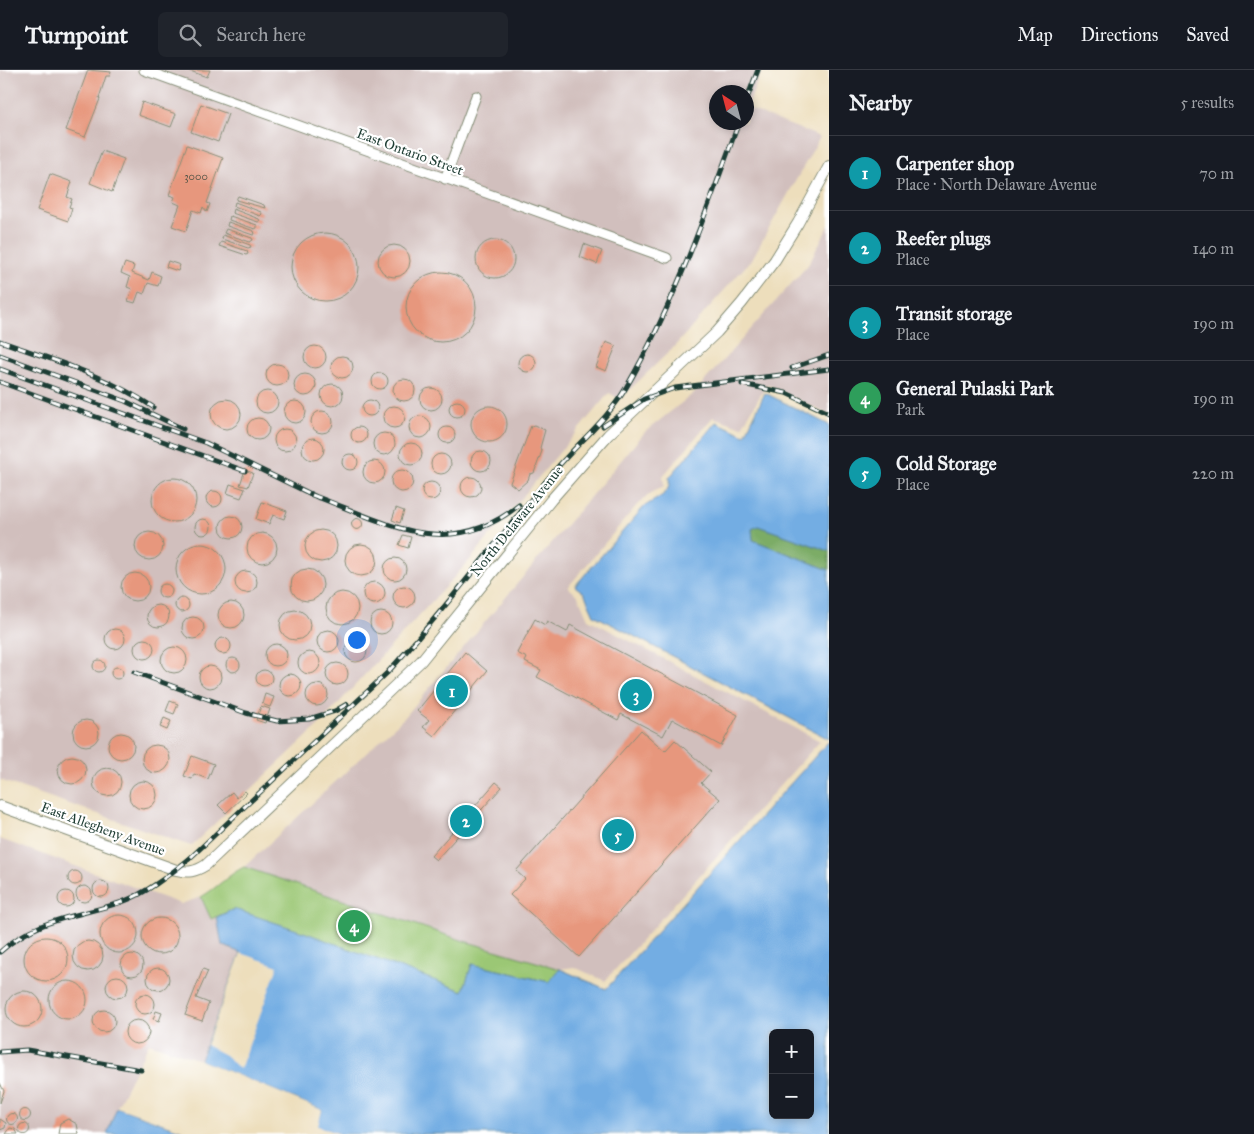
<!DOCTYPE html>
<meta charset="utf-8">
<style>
:root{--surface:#171b24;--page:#20242c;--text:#f1f3f6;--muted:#9ea1a6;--line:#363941;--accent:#ea580c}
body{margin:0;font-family:"IM FELL Great Primer",serif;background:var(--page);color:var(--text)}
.controls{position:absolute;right:15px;bottom:15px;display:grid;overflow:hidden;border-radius:8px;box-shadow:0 2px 8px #0003}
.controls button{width:45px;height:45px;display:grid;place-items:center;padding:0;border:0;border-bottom:1px solid var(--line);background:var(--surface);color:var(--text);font:25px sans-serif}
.compass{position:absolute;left:709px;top:15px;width:45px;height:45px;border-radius:50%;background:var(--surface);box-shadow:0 2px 8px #0003;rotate:324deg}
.you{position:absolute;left:356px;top:569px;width:18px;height:18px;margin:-12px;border:4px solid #fff;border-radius:50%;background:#1a73e8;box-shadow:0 0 0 8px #1a73e833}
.badge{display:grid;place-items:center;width:32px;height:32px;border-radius:50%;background:var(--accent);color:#fff;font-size:16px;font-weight:700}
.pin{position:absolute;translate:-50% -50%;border:2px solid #fff;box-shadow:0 1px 5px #0006}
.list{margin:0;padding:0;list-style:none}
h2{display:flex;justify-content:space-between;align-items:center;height:65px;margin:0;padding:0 20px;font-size:21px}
h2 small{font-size:16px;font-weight:400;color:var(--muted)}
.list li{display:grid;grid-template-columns:32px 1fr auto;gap:15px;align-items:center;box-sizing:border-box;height:75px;padding:0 20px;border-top:1px solid var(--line)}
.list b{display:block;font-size:19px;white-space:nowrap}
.list p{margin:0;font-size:16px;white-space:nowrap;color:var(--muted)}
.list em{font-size:16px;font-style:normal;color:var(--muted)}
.icon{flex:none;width:28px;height:28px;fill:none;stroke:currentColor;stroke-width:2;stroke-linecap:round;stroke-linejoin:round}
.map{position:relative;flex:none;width:829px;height:1064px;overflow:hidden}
header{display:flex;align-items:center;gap:30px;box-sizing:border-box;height:70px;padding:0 25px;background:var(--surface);border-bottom:1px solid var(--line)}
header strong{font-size:24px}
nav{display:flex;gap:28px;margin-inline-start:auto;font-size:18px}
.search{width:350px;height:45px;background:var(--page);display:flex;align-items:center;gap:12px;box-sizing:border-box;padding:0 18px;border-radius:8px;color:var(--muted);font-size:19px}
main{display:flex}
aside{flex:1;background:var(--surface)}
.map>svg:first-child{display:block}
.industrial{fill:#d1bfbd;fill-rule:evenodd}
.green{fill:#9bc775;stroke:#5d8254}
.forest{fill:#7cac66;stroke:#4e744d}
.water{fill:#73ade3;stroke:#49758c;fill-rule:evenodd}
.pier{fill:#eddebc}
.building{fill:#e7977d}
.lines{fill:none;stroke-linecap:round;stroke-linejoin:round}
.minor-casing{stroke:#868e78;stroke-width:11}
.tertiary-casing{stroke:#868e78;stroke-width:12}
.minor{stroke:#fff;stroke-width:9}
.tertiary{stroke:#fff;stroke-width:10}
.rail-casing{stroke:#1f3d34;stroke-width:5}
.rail{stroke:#fff;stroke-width:3;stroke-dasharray:9;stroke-linecap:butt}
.labels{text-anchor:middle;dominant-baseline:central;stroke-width:4.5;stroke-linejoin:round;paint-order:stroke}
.number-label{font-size:11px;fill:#515446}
.street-label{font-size:14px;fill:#1f3d34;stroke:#fff}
</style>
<header>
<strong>Turnpoint</strong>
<div class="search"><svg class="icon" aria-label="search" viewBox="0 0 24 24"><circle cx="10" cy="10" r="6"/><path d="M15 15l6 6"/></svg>Search here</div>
<nav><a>Map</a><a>Directions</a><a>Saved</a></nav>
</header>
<main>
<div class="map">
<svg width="829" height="1064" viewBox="0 0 829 1064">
<rect width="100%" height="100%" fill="#fff"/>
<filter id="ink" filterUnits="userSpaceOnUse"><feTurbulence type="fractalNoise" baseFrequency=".02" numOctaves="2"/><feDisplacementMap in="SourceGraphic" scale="10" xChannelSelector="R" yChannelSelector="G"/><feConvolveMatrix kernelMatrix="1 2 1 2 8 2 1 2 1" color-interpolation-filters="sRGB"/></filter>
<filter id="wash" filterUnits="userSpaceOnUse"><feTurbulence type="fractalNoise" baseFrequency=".0096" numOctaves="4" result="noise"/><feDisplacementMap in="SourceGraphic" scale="20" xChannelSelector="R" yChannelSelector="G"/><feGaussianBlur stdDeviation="1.12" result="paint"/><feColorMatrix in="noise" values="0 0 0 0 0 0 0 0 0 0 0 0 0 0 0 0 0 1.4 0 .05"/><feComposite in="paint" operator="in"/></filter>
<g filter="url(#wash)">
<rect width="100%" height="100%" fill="#eddebc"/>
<path class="industrial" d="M 0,0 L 762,0 L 747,38 L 820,67 L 752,189 L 673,278 L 620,329 L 609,323 L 469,491 L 316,658 L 191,776 L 0,710 ZM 716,22 L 746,22 L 746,52 L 716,52 Z
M 829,155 L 829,345 L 767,314 L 742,357 L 713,347 L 663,406 L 664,416 L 648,425 L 637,435 L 568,517 L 578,526 L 588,549 L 820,671 L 605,911 L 574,897 L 560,899 L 549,897 L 464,871 L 244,797 L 405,647 L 645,362 L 694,323 L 808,195 Z
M 0,769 L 181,834 L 201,827 L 211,849 L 217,847 L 222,875 L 241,883 L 200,990 L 149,973 L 117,1037 L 107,1064 L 0,1064 Z"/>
<path class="green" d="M 244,797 L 464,871 L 560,899 L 549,912 L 472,894 L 463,921 L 306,863 L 234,839 L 211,849 L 201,827 C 217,818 229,804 244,797 Z"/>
<path class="forest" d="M 758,456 L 829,481 L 829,500 L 753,470 L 752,459 Z"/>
<path class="water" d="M 765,323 L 829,355 L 829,481 L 758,456 L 752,459 L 753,470 L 829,500 L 829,669 L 594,545 L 584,523 L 575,516 L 643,438 C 654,428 672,426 669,408 L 716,352 L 745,365 Z
M 829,671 L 829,1064 L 340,1064 L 317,1056 L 322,1040 L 200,990 L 241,883 L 222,875 L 217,847 L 234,839 L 306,863 L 463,921 L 472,894 L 549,912 L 560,899 L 606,919 ZM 773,963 L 810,963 L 810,1045 L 773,1045 Z
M 117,1037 L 191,1064 L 107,1064 Z"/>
<path class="pier" d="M 241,883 L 278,896 L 240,999 L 225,985 L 206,975 Z
M 198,989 L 322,1040 L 318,1056 L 340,1064 L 333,1064 L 315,1057 L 319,1042 L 199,992 Z
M 118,1035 L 192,1062 L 194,1064 L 117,1037 Z"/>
<g id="blocks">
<path class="building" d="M 88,0 L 111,2 L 110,6 L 106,6 L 99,28 L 100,29 L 85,67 L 66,60 Z
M 187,0 L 210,0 L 207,7 Z
M 142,32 L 176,44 L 171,57 L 138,45 Z
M 201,34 L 228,44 L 218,72 L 191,62 Z
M 187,75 L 223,88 L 207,133 L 210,134 L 207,142 L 203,137 L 201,143 L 193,140 L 186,161 L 172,156 L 180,135 L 173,132 L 175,127 L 169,125 Z
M 102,81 L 124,89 L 112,122 L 90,113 Z
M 50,104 L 72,112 L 67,127 L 72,129 L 69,137 L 72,138 L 68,151 L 37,140 Z
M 238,126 L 264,135 L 265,138 L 236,130 Z
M 235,132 L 261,142 L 262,144 L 260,146 L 234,136 Z
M 233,139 L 259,149 L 260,151 L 258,152 L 232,143 Z
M 230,146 L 257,155 L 257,158 L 255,159 L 229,150 Z
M 228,152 L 254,161 L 255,164 L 253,165 L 227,156 Z
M 226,159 L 252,168 L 253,170 L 250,172 L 224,163 Z
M291 197a34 34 0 1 1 68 0a34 34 0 1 1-68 0Z
M 223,165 L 250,175 L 251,177 L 248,178 L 222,169 Z
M476 189a19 19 0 1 1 38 0a19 19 0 1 1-38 0Z
M 221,172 L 247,181 L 248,184 L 246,185 L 219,176 Z
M 584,174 L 602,181 L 597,194 L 580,187 Z
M378 191a16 16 0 1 1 32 0a16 16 0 1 1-32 0Z
M 168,191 L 180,195 L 178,201 L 166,197 Z
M 125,193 L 134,196 L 132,203 L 149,210 L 152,202 L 161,206 L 158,216 L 148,213 L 144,224 L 139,222 L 135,233 L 128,231 L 132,219 L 127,217 L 130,207 L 121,203 Z
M406 237a35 35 0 1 1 70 0a35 35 0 1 1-70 0Z
M 606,272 L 616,276 L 606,301 L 596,297 Z
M304 287a11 11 0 1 1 22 0a11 11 0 1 1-22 0Z
M518 293a9 9 0 1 1 18 0a9 9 0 1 1-18 0Z
M331 297a11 11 0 1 1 22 0a11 11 0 1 1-22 0Z
M266 305a11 11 0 1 1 22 0a11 11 0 1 1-22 0Z
M372 311a8 8 0 1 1 16 0a8 8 0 1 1-16 0Z
M294 315a11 11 0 1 1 22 0a11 11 0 1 1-22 0Z
M393 320a11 11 0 1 1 22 0a11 11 0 1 1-22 0Z
M321 325a11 11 0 1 1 22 0a11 11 0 1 1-22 0Z
M420 329a11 11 0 1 1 22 0a11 11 0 1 1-22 0Z
M256 332a11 11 0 1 1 22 0a11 11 0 1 1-22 0Z
M211 344a15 15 0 1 1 30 0a15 15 0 1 1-30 0Z
M362 338a8 8 0 1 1 16 0a8 8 0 1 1-16 0Z
M449 339a8 8 0 1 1 16 0a8 8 0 1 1-16 0Z
M284 342a11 11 0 1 1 22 0a11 11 0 1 1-22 0Z
M471 354a18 18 0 1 1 36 0a18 18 0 1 1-36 0Z
M383 347a11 11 0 1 1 22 0a11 11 0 1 1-22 0Z
M311 352a11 11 0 1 1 22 0a11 11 0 1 1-22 0Z
M409 357a11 11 0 1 1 22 0a11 11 0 1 1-22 0Z
M247 359a11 11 0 1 1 22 0a11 11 0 1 1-22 0Z
M 534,355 L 545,360 L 540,378 L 542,381 L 534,403 L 530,404 L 528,410 L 518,419 L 510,413 L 531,356 Z
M439 365a8 8 0 1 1 16 0a8 8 0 1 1-16 0Z
M351 365a8 8 0 1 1 16 0a8 8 0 1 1-16 0Z
M274 370a11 11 0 1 1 22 0a11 11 0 1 1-22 0Z
M373 374a11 11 0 1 1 22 0a11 11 0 1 1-22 0Z
M302 379a11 11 0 1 1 22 0a11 11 0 1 1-22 0Z
M400 384a11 11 0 1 1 22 0a11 11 0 1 1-22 0Z
M471 391a10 10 0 1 1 20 0a10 10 0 1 1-20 0Z
M342 392a8 8 0 1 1 16 0a8 8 0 1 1-16 0Z
M431 394a10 10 0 1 1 20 0a10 10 0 1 1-20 0Z
M363 402a11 11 0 1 1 22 0a11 11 0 1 1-22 0Z
M 245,400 L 253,403 L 248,417 L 240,415 Z
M391 411a11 11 0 1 1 22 0a11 11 0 1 1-22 0Z
M461 417a10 10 0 1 1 20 0a10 10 0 1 1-20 0Z
M152 430a22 22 0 1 1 44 0a22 22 0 1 1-44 0Z
M422 421a9 9 0 1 1 18 0a9 9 0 1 1-18 0Z
M 230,414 L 245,419 L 241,428 L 227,423 Z
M206 429a8 8 0 1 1 16 0a8 8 0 1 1-16 0Z
M 262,432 L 287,441 L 284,449 L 273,445 L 269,454 L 256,449 Z
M 396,438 L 404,441 L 400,453 L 392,450 Z
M220 457a11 11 0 1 1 22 0a11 11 0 1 1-22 0Z
M351.5 454a5.5 5.5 0 1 1 11 0a5.5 5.5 0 1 1-11 0Z
M195 457a8 8 0 1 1 16 0a8 8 0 1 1-16 0Z
M305 476a16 16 0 1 1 32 0a16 16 0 1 1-32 0Z
M135 476a14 14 0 1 1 28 0a14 14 0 1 1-28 0Z
M247 478a15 15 0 1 1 30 0a15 15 0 1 1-30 0Z
M 403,465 L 411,467 L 408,478 L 399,475 Z
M176 499a25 25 0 1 1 50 0a25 25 0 1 1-50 0Z
M345 490a16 16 0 1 1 32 0a16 16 0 1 1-32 0Z
M384 499a11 11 0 1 1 22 0a11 11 0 1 1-22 0Z
M291 515a16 16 0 1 1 32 0a16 16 0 1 1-32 0Z
M235 512a11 11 0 1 1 22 0a11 11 0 1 1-22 0Z
M121 517a14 14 0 1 1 28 0a14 14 0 1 1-28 0Z
M363 523a11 11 0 1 1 22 0a11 11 0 1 1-22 0Z
M158 521a7 7 0 1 1 14 0a7 7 0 1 1-14 0Z
M393 527a11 11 0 1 1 22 0a11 11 0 1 1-22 0Z
M326 538a16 16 0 1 1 32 0a16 16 0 1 1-32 0Z
M175 535a7 7 0 1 1 14 0a7 7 0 1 1-14 0Z
M218 545a13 13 0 1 1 26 0a13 13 0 1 1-26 0Z
M147 546a11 11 0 1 1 22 0a11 11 0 1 1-22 0Z
M280 555a15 15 0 1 1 30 0a15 15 0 1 1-30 0Z
M370 553a11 11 0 1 1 22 0a11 11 0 1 1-22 0Z
M182 558a11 11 0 1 1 22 0a11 11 0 1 1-22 0Z
M 535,549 L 545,555 L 547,551 L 567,562 L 570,555 L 738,645 L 721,676 L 672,649 L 663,666 L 621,644 L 618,650 L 537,607 L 541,600 L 525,592 L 527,588 L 517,583 Z
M105 569a10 10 0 1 1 20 0a10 10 0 1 1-20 0Z
M317 571a11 11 0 1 1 22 0a11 11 0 1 1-22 0Z
M215 576a8 8 0 1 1 16 0a8 8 0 1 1-16 0Z
M134 579a10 10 0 1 1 20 0a10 10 0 1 1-20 0Z
M345 581a11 11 0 1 1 22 0a11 11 0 1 1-22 0Z
M265 585a11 11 0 1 1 22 0a11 11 0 1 1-22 0Z
M161 590a13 13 0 1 1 26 0a13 13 0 1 1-26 0Z
M 465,582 L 487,601 L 434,666 L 423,657 L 429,650 L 417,641 Z
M298 593a11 11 0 1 1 22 0a11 11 0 1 1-22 0Z
M226 595a7 7 0 1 1 14 0a7 7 0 1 1-14 0Z
M93 596a6 6 0 1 1 12 0a6 6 0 1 1-12 0Z
M326 604a11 11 0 1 1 22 0a11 11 0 1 1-22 0Z
M199 607a11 11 0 1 1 22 0a11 11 0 1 1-22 0Z
M111 603a6 6 0 1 1 12 0a6 6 0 1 1-12 0Z
M256 608a8 8 0 1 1 16 0a8 8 0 1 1-16 0Z
M279 615a11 11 0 1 1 22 0a11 11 0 1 1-22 0Z
M306 625a11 11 0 1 1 22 0a11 11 0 1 1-22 0Z
M 265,624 L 274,627 L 270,637 L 262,634 Z
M 170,631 L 178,634 L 174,644 L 166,641 Z
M 261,636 L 270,639 L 265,653 L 256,650 Z
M 164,648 L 171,651 L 167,660 L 160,657 Z
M73 663a13 13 0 1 1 26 0a13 13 0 1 1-26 0Z
M 641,660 L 665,681 L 675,670 L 711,702 L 701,713 L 720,729 L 579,887 L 510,825 L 525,809 L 516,801 Z
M108 676a13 13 0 1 1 26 0a13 13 0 1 1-26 0Z
M142 689a14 14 0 1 1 28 0a14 14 0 1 1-28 0Z
M 192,686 L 214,694 L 208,709 L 194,704 L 192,709 L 184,706 Z
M58 700a14 14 0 1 1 28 0a14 14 0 1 1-28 0Z
M93 712a14 14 0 1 1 28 0a14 14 0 1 1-28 0Z
M129 725a14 14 0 1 1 28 0a14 14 0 1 1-28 0Z
M 496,712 L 502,717 L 436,790 L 431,786 Z
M 245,721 L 247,723 L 226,743 L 218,735 L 232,722 L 237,728 Z
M68 808a7 7 0 1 1 14 0a7 7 0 1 1-14 0Z
M93 819a8 8 0 1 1 16 0a8 8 0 1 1-16 0Z
M76 824a8 8 0 1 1 16 0a8 8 0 1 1-16 0Z
M58 829a8 8 0 1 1 16 0a8 8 0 1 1-16 0Z
M100 864a19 19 0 1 1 38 0a19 19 0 1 1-38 0Z
M142 866a18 18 0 1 1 36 0a18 18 0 1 1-36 0Z
M24 889a22 22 0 1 1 44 0a22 22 0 1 1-44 0Z
M73 886a15 15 0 1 1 30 0a15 15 0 1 1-30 0Z
M121 895a11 11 0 1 1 22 0a11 11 0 1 1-22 0Z
M147 909a11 11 0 1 1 22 0a11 11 0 1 1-22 0Z
M 203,899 L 208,901 L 196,928 L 209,933 L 202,951 L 185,945 Z
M106 917a11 11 0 1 1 22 0a11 11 0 1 1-22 0Z
M49 930a19 19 0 1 1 38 0a19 19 0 1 1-38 0Z
M6 939a18 18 0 1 1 36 0a18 18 0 1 1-36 0Z
M135 934a10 10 0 1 1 20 0a10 10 0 1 1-20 0Z
M93 951a11 11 0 1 1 22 0a11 11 0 1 1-22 0Z
M 156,941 L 162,943 L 159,951 L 153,949 Z
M125 962a12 12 0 1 1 24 0a12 12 0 1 1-24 0Z
M 0,1013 L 4,1021 L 0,1033 Z
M19.5 1045a5.5 5.5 0 1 1 11 0a5.5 5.5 0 1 1-11 0Z
M6.5 1049a5.5 5.5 0 1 1 11 0a5.5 5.5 0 1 1-11 0Z
M 0,1049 L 6,1053 L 5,1058 L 0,1060 Z
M 68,1049 L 77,1054 L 79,1064 L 58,1064 L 60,1053 Z
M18.5 1059a5.5 5.5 0 1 1 11 0a5.5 5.5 0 1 1-11 0Z
M 10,1058 L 15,1059 L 18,1064 L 6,1064 Z"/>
</g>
</g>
<g filter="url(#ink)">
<use href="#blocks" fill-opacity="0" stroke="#868e78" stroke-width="1"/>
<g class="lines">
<g class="minor-casing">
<path id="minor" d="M 144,0 L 667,188
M 445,109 L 476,26"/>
</g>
<g class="tertiary-casing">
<path id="tertiary" d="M 0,736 L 176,800 C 188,803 195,802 206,795 L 421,591 L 551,430 L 608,365 L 717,262 L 742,233 L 775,190 L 798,153 L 829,96"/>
</g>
<use href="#minor" class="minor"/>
<use href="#tertiary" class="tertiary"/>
<g class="rail-casing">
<path id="rail" d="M 746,31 L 758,0
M 0,271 C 53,290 107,306 153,337
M 0,285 L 125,331 L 183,359
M 792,298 L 829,285
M 0,299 L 206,373 L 319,428
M 0,312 L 245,401
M 742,314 L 786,323 L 829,343
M 603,356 L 644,329 L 675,318 L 829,299
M 312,425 C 386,452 448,493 519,435
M 134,602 L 246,643 L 277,651 L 309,649 L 335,641 L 347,634
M 0,882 C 37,848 77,847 122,832 C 147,823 169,805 189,789 L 387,603 C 445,540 496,471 551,405 C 575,375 608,350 627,316 C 675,233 706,142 739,52
M 0,982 L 27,980 L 141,1000"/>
</g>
<use href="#rail" class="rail"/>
</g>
</g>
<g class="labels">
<g class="number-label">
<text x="196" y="106">3000</text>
</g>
<g class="street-label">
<text transform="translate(410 82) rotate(20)">East Ontario Street</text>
<text transform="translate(517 451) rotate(-51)">North Delaware Avenue</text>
<text transform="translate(103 759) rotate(20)">East Allegheny Avenue</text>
</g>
</g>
</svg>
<div class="controls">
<button>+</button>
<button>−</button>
</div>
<svg class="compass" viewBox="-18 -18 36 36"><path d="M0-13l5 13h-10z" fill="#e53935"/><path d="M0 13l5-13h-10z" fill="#9ea1a6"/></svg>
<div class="you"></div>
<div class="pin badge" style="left:452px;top:621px;background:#0f9aa8">1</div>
<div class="pin badge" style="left:466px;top:751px;background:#0f9aa8">2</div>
<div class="pin badge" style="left:636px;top:625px;background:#0f9aa8">3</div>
<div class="pin badge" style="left:354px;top:856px;background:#2e9e5b">4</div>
<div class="pin badge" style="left:618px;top:765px;background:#0f9aa8">5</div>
</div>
<aside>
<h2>Nearby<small>5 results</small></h2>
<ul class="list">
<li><span class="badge" style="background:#0f9aa8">1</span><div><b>Carpenter shop</b><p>Place · North Delaware Avenue</p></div><em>70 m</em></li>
<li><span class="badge" style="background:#0f9aa8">2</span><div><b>Reefer plugs</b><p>Place</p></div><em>140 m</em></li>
<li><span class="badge" style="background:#0f9aa8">3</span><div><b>Transit storage</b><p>Place</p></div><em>190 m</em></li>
<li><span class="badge" style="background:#2e9e5b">4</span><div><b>General Pulaski Park</b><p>Park</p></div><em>190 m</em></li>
<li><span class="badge" style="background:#0f9aa8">5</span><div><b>Cold Storage</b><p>Place</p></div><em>220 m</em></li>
</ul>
</aside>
</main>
